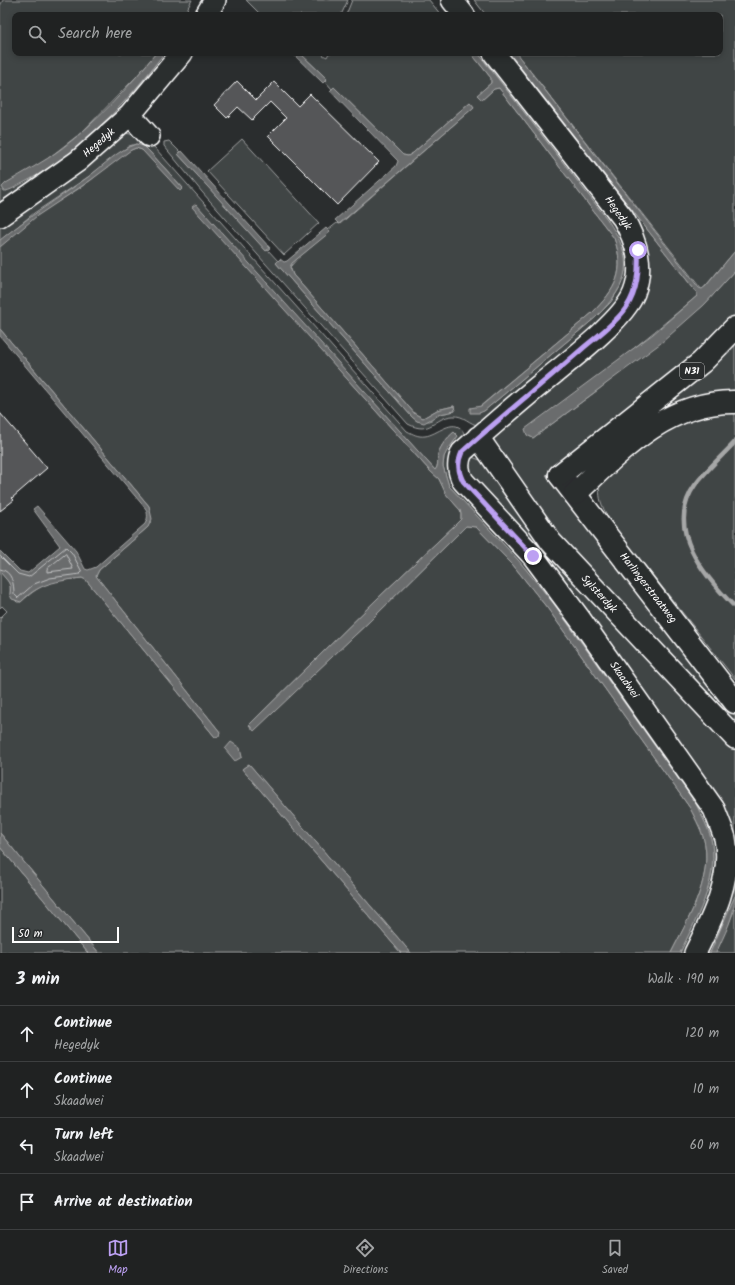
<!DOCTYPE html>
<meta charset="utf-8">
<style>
:root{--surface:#202222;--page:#282a2a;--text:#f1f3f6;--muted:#a2a4a5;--line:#3d3f40;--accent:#bca0f2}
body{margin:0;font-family:Kalam,sans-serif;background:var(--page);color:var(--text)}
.scale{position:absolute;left:12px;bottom:10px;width:107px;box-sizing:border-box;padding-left:4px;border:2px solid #fff;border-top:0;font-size:11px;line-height:14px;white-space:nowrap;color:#fff;-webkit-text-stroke:3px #2a2d2e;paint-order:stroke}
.stop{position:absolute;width:12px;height:12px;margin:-9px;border:3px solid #bca0f2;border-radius:50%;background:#fff}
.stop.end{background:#bca0f2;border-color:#fff;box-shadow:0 1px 4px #0008}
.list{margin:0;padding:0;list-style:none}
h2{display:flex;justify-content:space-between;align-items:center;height:52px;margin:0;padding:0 16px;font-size:17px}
h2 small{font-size:13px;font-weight:400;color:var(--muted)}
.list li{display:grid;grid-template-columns:26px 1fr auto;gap:12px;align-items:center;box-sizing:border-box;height:56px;padding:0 16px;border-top:1px solid var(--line)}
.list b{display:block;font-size:15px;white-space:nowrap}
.list p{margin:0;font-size:13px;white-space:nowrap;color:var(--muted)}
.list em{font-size:13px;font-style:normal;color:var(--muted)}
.icon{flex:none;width:22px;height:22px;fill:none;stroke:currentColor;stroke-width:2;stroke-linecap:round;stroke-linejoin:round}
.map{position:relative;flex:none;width:735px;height:953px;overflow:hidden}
.search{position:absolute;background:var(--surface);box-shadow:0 2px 6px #0003;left:12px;right:12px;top:12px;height:44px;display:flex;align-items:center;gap:10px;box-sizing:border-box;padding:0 14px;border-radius:8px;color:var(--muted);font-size:15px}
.sheet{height:276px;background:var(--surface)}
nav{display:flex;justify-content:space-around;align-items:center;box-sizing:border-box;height:56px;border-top:1px solid var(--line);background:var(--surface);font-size:11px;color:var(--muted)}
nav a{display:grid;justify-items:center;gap:2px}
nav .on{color:var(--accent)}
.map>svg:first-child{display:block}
.green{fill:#414445;stroke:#a0a2a2}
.water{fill:#6a6c6d;stroke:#a6a7a7}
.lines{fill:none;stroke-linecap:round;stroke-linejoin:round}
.shore{stroke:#c3c4c5;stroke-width:1}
.stream{stroke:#a6a7a7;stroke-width:4.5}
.building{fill:#555758;stroke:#fff}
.minor-casing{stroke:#fff;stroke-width:24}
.major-casing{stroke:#fff;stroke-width:25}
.highway-casing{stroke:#fff;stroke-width:25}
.minor{stroke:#2a2d2e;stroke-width:21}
.major{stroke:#2a2d2e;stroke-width:22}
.highway{stroke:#2a2d2e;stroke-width:22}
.route{stroke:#bca0f2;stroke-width:5}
.labels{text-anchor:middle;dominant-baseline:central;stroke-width:4;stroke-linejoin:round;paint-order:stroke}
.shield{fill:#2a2d2e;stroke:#bfc0c0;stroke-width:1}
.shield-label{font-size:10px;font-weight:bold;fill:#fff}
.street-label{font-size:11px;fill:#fff;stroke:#2a2d2e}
</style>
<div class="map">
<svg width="735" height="953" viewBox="0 0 735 953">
<rect width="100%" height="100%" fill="#2a2d2e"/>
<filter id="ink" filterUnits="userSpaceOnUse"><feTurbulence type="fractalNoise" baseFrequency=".025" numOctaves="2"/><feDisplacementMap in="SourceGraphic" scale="8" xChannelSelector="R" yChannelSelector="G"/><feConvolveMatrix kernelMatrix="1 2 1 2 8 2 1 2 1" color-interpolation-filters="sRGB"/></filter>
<g filter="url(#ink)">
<path class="green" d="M 3,0 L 192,0 L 184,15 L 15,15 L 15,53 L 156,53 L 137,76 L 82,132 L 6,191 C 69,159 123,110 164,53 L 175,53 L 109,127 L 0,205 L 0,6 Z
M 246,0 L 348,0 L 341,15 L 261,15 Z
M 352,0 L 429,0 L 441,15 L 346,15 Z
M 474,0 L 735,0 L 735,251 L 702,290 L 516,53 L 720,53 L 720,15 L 486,15 Z
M 300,53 L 324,53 L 323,55 L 327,57 L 329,53 L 471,53 L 491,78 L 491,83 L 478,95 L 482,100 L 494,89 L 499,88 L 614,238 C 626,272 616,289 592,313 L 478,408 L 484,411 L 596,317 L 611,302 L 620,287 L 625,271 L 625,253 L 607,219 L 478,53 L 487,53 L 627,237 L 631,278 L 611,315 L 480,426 C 469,424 464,415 453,416 C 434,417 431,436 408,424 L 202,192 L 164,146 L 164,142 L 169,141 L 180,152 L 178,154 L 267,251 L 268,250 L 278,261 L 276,263 L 412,417 L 417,421 L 430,421 L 440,414 L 455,411 L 454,406 L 437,410 L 423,418 L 415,414 L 293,275 L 290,267 L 298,258 L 329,232 L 328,230 L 337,223 L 340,224 L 474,107 L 470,102 L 413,153 L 408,156 L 403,155 L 334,87 L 332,89 L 325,81 L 327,79 Z
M 501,53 L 509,53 L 697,293 L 697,296 C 641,344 583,388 527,435 L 533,438 L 598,390 L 704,305 L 735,271 L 735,319 L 729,326 L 573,456 L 546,475 L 735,711 L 735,724 L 569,553 L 493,445 L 495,434 L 619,325 L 645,264 Z
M 125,133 L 141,136 L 155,148 L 407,431 C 413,434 418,437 425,436 C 437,435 453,417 463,431 L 464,437 L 451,458 L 711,821 L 718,845 L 719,869 L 688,953 L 680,953 C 695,920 718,882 712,844 C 710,830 702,817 696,804 L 554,604 L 519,561 L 449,486 L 443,466 L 444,457 L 446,451 L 458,436 L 454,432 C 447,438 441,445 438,454 C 437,460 439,465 435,470 L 311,334 L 193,207 L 430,471 L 439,479 L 446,494 L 460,510 L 461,514 L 461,519 L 455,525 L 377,599 L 249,725 L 254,730 L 372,619 L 466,526 L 476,527 L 513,565 L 548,609 L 690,808 C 696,820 703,832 705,845 C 711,882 687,921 671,953 L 411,953 L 249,764 L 242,769 L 401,953 L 99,953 L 0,833 L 0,618 L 7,611 L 2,606 L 0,608 L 0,572 C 8,580 11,583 10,595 L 17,602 L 21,602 C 44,581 53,581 82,578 L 86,580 L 215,737 L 220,732 L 96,576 L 99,570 L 148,527 L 149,506 L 0,329 L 0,247 C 23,218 62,202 91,180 C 105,169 119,154 136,148 L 142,150 L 183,188 L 149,151 L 144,146 L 136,144 L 129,146 L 88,177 L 34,213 L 0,241 L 0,223 Z
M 242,139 L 319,223 L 284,255 L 207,171 Z
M 735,334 L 735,397 L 638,419 Z
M 735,408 L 735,679 L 613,525 C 604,511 596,498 601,480 L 664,427 Z
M 472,457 L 488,463 L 735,747 L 735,896 L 710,953 L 703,953 L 732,847 L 474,484 L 466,468 L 469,460 Z
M 0,847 L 88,953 L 0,953 Z
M 735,909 L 735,953 L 716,953 Z"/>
<path class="water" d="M 156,53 L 164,53 C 128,102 78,155 23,183 C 17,186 10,191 4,191 L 2,187 L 6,183 C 24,172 44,162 61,149 C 97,122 128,88 156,53 Z
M 292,53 L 300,53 L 327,79 L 323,83 Z
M 471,53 L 478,53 L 607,219 C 635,261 631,282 596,317 L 484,411 L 479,413 L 470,413 L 470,408 L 481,406 L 592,313 C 616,289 626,272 614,238 L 499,88 L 494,89 L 482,100 L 477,95 L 491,83 L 491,78 Z
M 509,53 L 516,53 L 699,288 L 702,289 L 706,286 L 735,251 L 735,271 L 704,305 L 661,343 L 533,438 L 527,435 L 525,429 L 653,334 L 697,296 L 697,293 Z
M 334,87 L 403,155 L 408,156 L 413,153 L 470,102 L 474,107 L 339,224 L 335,220 L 396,166 L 398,161 L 330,91 Z
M 136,144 L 144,146 L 149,151 L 183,188 L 180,191 L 142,150 L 136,148 L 131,150 L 91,180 L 37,216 L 0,247 L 0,240 C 28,217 59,198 88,177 C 104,165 118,150 136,144 Z
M 182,151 L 270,248 L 266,251 L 178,154 Z
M 196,204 L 435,470 C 439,466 437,460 438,454 C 441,445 447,438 454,432 L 458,436 L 447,451 L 444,457 L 443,466 L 449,486 L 519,561 L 554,604 L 696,804 C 702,817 710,830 712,844 C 718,882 695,920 680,953 L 671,953 C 687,921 711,882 705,845 C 703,832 696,820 690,808 L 548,609 L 513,565 L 476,527 L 466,526 L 372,619 L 254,731 L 249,725 L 377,599 L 455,525 L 461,519 L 461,514 L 460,510 L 446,494 L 439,479 L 430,471 L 192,207 Z
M 326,228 L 330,232 L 292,263 L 290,267 L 293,275 L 415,414 L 423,418 L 437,410 L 454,406 L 455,411 L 440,414 L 424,423 L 417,421 L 412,417 L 276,263 L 280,259 L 284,262 L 287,261 Z
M 0,329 L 149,506 L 152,519 L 148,527 L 99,570 L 96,576 L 220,732 L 219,736 L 215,737 L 86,580 L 82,578 C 58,581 38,583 21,602 L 12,599 L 10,595 L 11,585 L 0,572 L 0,551 L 20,571 L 28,573 L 60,546 L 33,509 L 37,506 L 76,551 L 85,569 L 88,570 L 96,567 L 145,524 C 148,518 148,515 146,509 L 0,336 Z
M 231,742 L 240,748 L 242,757 L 235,761 L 225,749 Z
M 249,764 L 411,953 L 401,953 L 242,769 Z
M 0,833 L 99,953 L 88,953 L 0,847 Z
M 735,896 C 735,916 724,935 716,953 L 710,953 Z"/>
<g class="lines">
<path class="shore" d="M 66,554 L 73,569 L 47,572 L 47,569 Z
M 0,556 L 18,574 L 29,577 L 66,547 L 72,553 L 82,572 L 80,574 L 50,578 L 34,584 L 18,598 L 14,594 C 14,584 12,571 0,569"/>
<path class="stream" d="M 735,442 C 722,456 707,469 695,485 C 664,529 704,576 735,607"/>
</g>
<path class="building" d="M 237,81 L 256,100 L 274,82 L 298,106 L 310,94 L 379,162 L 337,205 L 268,136 L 286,118 L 270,102 L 252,120 L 238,107 L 227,118 L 214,105 Z
M 0,413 L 47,468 L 12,498 L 14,500 L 0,511 Z"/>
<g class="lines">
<g class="minor-casing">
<path id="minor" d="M 452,0 L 464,15
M 206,15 L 215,0
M 494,53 L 623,218 C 637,242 644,266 634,293 C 623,321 565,364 541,384 C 514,406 488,429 462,452 C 457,463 458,471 463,481 L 533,556 L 580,619 L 714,809 C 718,819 722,829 725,838 C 733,878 712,919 695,953
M 130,115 L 149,136
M 0,216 L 78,161 L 130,115 L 182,53
M 478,437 L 551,542 L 735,738"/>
</g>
<g class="major-casing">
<path id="major" d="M 560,475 L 735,702"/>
</g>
<g class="highway-casing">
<path id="highway" d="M 560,475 L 702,362 L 735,328
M 575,494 C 621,450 667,401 735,402"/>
</g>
<use href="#minor" class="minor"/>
<use href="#major" class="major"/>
<use href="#highway" class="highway"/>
</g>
</g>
<g class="lines" filter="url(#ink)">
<path class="route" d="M 533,556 L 463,481 C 458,471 457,463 462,452 C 501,417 542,384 582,349 C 596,337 615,324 626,308 C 638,290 639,270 638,250"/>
</g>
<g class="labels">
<rect class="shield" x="680" y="363" width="24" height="16" rx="3"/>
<g class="shield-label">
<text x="692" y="371">N31</text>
</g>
<g class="street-label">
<text transform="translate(99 143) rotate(-41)">Hegedyk</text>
<text transform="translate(618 213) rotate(55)">Hegedyk</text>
<text transform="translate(648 588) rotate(52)">Harlingerstraatweg</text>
<text transform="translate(599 594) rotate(47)">Sylsterdyk</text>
<text transform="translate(624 680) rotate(55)">Skaadwei</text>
</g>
</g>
</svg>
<div class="scale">50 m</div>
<div class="stop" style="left:638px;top:250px"></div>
<div class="stop end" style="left:533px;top:556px"></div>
<div class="search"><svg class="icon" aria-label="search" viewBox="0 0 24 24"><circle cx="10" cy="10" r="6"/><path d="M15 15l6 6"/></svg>Search here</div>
</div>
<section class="sheet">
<h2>3 min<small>Walk · 190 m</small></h2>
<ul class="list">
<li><svg class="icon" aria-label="ahead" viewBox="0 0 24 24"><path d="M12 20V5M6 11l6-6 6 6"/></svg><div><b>Continue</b><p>Hegedyk</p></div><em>120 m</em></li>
<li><svg class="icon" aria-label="ahead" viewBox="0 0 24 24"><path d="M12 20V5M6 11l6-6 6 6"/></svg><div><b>Continue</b><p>Skaadwei</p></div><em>10 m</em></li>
<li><svg class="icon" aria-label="left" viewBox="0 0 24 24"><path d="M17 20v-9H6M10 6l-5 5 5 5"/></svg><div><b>Turn left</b><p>Skaadwei</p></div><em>60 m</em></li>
<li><svg class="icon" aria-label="arrive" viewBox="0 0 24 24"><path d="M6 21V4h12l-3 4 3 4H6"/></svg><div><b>Arrive at destination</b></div></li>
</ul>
</section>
<nav>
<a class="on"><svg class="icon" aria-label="map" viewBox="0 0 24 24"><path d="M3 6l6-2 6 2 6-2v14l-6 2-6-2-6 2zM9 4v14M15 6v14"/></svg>Map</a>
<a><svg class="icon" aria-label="directions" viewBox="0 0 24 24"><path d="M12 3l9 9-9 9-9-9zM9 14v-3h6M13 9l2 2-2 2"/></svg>Directions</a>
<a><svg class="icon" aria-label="saved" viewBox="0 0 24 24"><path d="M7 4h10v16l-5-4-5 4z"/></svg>Saved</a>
</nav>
